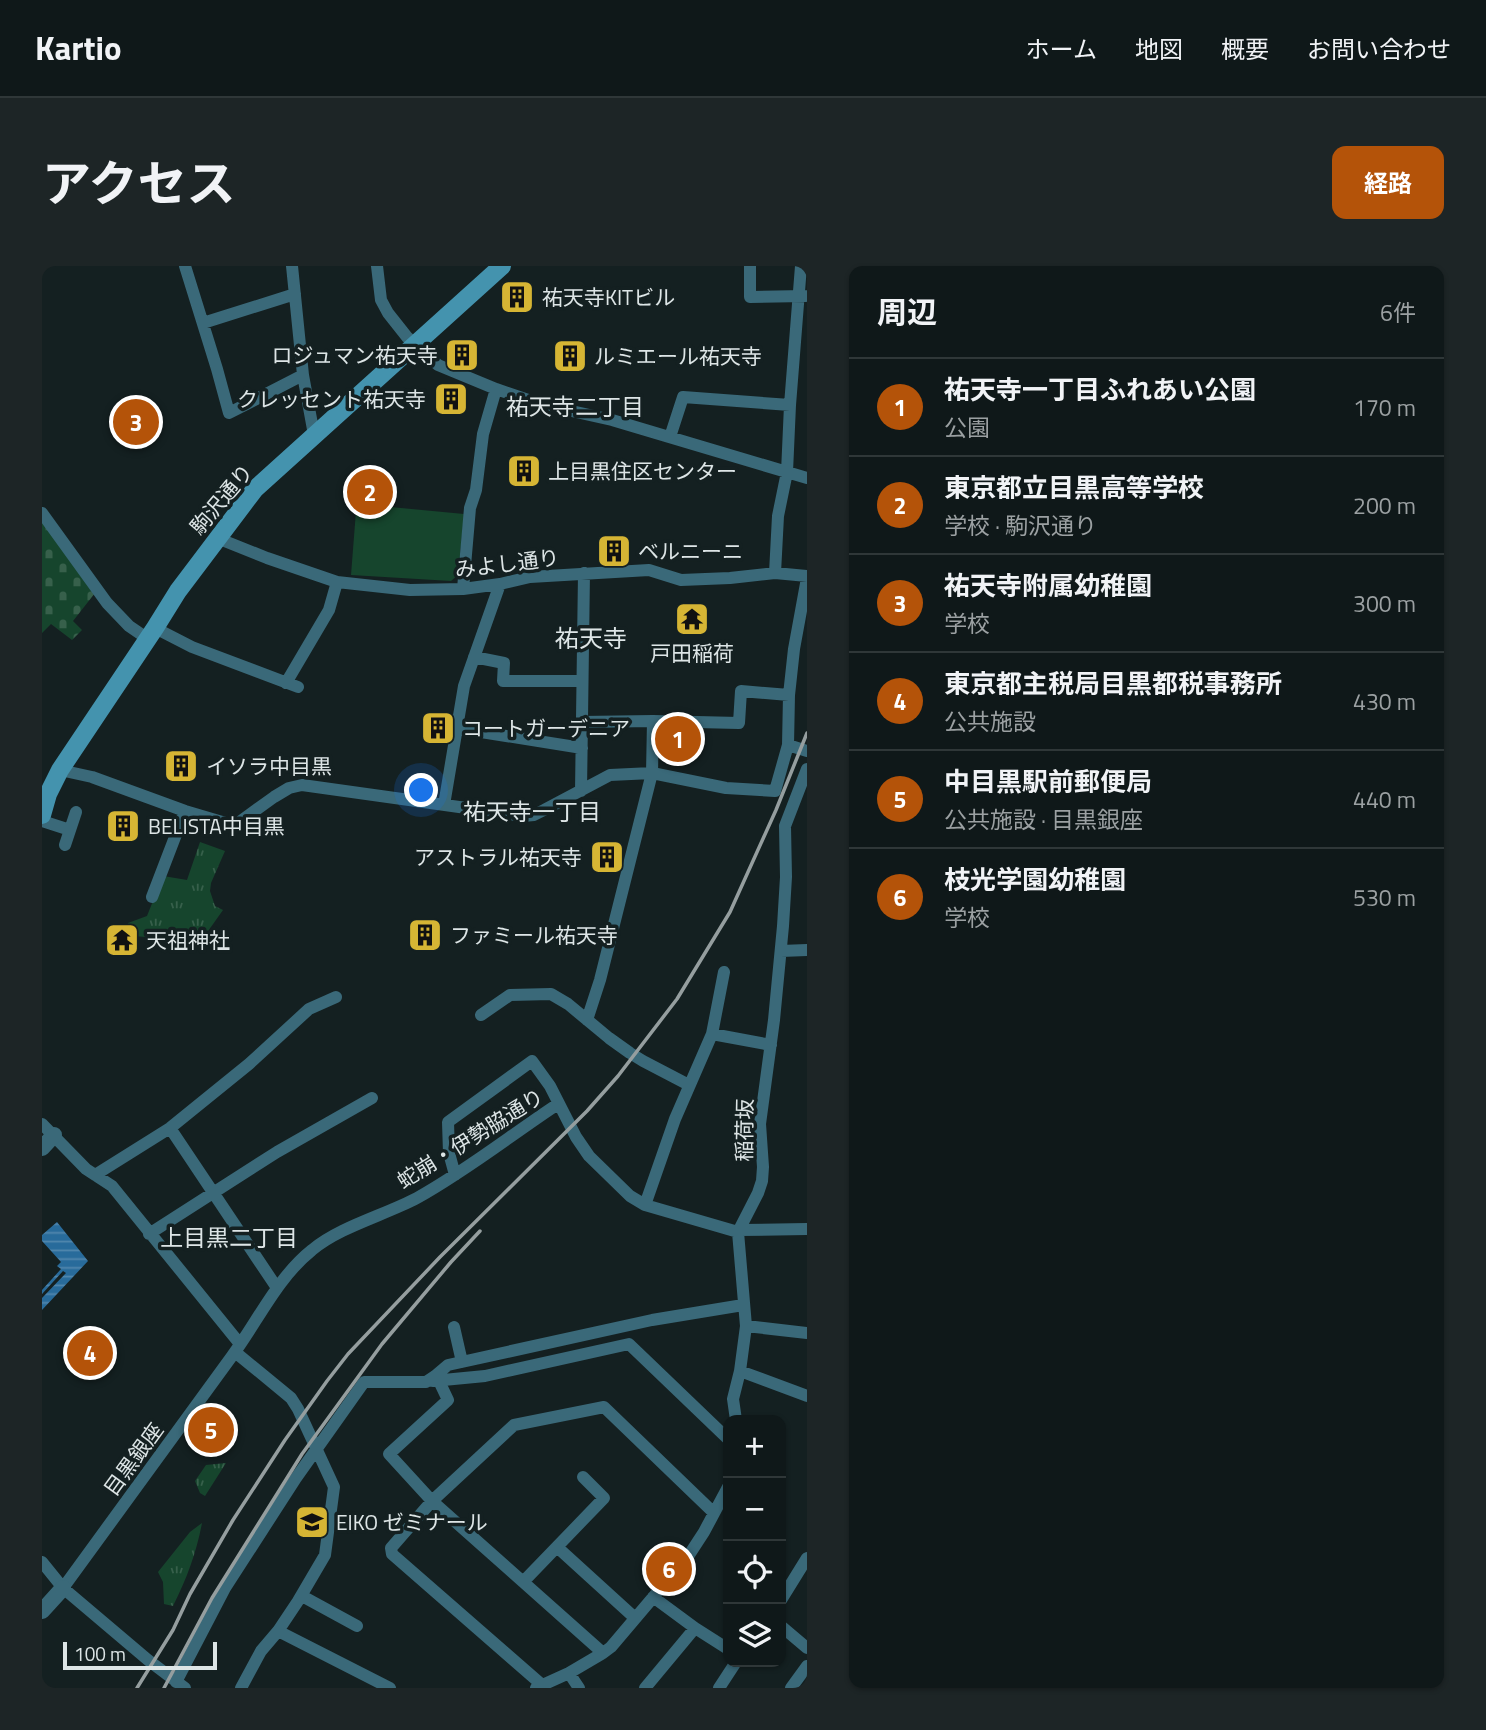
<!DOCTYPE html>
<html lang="ja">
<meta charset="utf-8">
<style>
:root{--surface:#0f1819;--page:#1d2526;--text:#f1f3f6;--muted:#9ba0a2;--line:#2f3738;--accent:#b45309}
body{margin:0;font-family:"Titillium Web","Noto Sans JP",sans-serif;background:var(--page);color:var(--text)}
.controls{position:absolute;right:21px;bottom:21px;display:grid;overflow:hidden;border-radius:14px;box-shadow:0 2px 5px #0004}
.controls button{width:63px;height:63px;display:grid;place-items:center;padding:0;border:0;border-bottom:2px solid var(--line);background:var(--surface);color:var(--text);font:35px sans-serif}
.scale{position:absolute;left:21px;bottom:18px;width:154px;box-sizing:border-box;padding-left:7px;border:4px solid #dde5e6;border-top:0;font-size:19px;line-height:24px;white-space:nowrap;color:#dde5e6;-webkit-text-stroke:5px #142021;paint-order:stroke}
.you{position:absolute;left:380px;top:525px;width:24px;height:24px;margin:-18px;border:5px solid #fff;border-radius:50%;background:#1a73e8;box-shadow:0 0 0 10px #1a73e833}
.badge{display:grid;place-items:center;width:46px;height:46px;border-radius:50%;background:var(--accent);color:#fff;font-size:23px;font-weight:700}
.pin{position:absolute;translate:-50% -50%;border:4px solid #fff;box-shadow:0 2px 7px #0006}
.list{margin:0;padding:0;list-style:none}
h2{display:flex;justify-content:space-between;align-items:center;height:91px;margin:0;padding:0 28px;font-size:30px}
h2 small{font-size:23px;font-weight:400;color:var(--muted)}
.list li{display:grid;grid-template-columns:46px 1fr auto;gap:21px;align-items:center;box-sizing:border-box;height:98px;padding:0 28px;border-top:2px solid var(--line)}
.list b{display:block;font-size:26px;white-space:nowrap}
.list p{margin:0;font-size:23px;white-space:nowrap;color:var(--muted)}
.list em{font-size:23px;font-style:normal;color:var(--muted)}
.icon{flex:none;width:38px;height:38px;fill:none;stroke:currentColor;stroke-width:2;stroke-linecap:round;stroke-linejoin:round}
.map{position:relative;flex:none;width:765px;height:1422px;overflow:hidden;border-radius:14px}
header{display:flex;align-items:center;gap:42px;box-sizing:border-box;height:98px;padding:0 35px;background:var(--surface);border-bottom:2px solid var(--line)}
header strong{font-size:33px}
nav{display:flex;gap:38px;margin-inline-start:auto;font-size:24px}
.intro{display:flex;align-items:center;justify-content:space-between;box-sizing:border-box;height:168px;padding:0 42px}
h1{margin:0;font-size:49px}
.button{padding:18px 32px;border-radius:14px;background:var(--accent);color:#fff;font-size:24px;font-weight:700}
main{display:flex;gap:42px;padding:0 42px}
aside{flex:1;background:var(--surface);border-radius:14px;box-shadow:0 2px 5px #0004}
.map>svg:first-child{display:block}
.grass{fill:#16452d}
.cemetery{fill:url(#cemetery-stones)}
.park{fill:url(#park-tufts)}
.water{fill:url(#water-rules)}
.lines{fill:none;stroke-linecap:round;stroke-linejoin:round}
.minor{stroke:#3a6979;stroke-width:12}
.tertiary{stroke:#3a6979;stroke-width:16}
.secondary{stroke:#4493ae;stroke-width:18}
.rail{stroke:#959e9f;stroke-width:3.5}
.labels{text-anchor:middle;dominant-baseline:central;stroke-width:7;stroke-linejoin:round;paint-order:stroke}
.poi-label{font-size:21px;fill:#dde5e6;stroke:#142021;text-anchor:start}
.street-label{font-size:21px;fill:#dde5e6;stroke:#142021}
.neighbourhood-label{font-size:23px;fill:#dde5e6;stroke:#142021}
.quarter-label{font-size:24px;fill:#dde5e6;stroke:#142021}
</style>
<header>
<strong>Kartio</strong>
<nav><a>ホーム</a><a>地図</a><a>概要</a><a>お問い合わせ</a></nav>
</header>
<div class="intro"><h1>アクセス</h1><a class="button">経路</a></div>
<main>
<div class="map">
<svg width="765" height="1422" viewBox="0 0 765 1422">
<defs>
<pattern id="cemetery-stones" width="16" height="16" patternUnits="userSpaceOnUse" patternTransform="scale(1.75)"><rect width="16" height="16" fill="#16452d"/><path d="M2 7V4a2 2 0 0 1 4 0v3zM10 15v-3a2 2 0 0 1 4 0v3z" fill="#37604b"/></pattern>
<pattern id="park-tufts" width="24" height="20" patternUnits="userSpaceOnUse" patternTransform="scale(1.75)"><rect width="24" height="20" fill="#16452d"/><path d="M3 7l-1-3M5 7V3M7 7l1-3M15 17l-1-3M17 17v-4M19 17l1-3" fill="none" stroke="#37604b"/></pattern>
<pattern id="water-rules" width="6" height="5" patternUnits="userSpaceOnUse" patternTransform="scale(1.75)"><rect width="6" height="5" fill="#286b9b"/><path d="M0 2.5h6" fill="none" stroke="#5187ae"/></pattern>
</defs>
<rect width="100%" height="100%" fill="#142021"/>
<path class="grass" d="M 317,238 L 422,248 L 416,309 L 409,315 L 309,309 L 314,245 Z"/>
<path class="cemetery" d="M 0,252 L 53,327 L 31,355 L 40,364 L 30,374 L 9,358 L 0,367 Z"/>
<path class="park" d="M 614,460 L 658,461 L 656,488 L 614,484 Z
M 158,576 L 183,585 L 169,617 L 168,625 L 173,640 L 181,644 L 159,675 L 91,670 L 92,665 L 85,663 L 86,657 L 105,650 L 121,610 L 145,614 Z
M 184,1197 L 163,1230 L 158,1227 L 153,1215 L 164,1199 Z
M 160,1257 C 154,1288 145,1312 131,1340 L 122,1338 L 121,1316 L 116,1306 L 148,1266 Z"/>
<path class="water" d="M 15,956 L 46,995 L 0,1044 L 0,1032 L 24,1007 L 21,1005 L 0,1028 L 0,1024 L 19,1003 L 15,1000 L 19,996 L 0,975 L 0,969 Z"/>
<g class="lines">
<path class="minor" d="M 143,0 L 175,103 L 187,147 L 261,109
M 250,0 L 261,109 L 272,169
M 335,0 L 339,34 L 346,47 L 365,71 L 396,99 L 454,123 L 498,138 L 570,154 L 765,212
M 708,0 L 708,31 L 763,30
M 161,57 L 253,28
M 628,171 L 641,131 L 748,139
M 0,247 L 65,337 L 87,360 L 106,373
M 175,272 L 225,292 L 295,316 L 368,324 L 421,323 L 458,318 L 488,311 L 607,304 L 639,314 L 688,312 L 733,307 L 765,310
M 733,307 L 736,250 L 745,206 L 748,139 L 759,0
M 421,323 L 428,242 L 434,224 L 441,168 L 454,123
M 113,362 L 150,381 L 256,421
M 432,391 L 462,397 L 461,415 L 540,415
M 244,417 L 287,344 L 295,316
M 540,456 L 611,455 L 697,457 L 699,425 L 747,429
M 414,462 L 540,482
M 746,479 L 765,485
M 18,504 L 50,511 L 143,545 L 187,558 L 196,557 L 232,531 L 247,522 L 260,519 L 481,550 L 492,549 L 502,544 L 568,509 L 610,507 L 684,522 L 733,525 L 746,479 L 747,429 L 752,383 L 765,312
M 539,525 L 542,307
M 402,539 L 422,420 L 458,318
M 0,555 L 28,564 L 34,546
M 23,579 L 28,564
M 110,631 L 143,545
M 739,685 L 765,684
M 439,749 L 468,729 L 509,728 L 526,738 L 567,772 L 588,787 L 601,795 L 647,819
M 545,754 L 558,714 L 610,507 L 611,455
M 670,768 L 729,779
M 0,858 L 44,903 L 70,920 L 198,1078
M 128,862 L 235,1022
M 53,909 L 128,862 L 207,798 L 267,743 L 294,731
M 413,909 L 407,887 L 406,856 L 490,795 L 508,820 L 534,871 L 547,890 L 588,930 L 603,939 L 696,966
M 603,939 L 633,853 L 670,768 L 682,706
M 697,964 L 765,963
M 107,968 L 235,886 L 330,832
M 704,1060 L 765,1067
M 412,1061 L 420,1096
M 193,1086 L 249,1132 L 256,1143 L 292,1221 L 283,1289 L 256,1335 L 236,1365 L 219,1385 L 199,1422
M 698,1105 L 765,1130
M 391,1115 L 443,1110 L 587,1078 L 686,1173
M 397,1115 L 406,1134 L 347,1188 L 390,1235 L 561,1387
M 694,1154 L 691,1133 L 698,1105 L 704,1060 L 696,966 L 716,927 L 720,915 L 721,901 L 718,858 L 732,754 L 741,660 L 744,611 L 743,560 L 765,503
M 515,1281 L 593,1352
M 0,1296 L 21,1322 L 106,1394 L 143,1422
M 481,1316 L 562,1232 L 541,1211
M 21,1322 C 77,1245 134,1168 190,1090 C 216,1055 235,1012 270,984 C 297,961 343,949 375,932 C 424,905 469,869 516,838
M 260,1330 L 315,1360
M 611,1331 L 653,1362 L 686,1383
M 739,1334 L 765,1292
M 739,1360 L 765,1382
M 236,1365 L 348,1422
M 527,1407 L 537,1422
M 134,1416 L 183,1322 L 254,1212 L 322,1116 L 384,1116 L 393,1110 L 406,1099 L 610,1054 L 701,1039
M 499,1418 L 350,1288 L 349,1282 L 390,1235 L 472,1159 L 562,1141 L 672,1247
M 494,1422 L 527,1407 L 561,1387 L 569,1381 L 647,1289 L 662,1266 L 686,1221
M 603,1422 L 653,1362
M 677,1422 L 694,1396
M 749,1422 L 765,1400"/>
<path class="tertiary" d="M 0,882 L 12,869
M 0,1345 L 21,1322"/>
<path class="secondary" d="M 0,549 L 6,528 L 18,504 L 113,362 L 136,325 L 213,223 L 460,0"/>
<path class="rail" d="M 95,1422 L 131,1364 L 148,1328 L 191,1254 L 243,1174 L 285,1115 L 306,1088 L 398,991 L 545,845 L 576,810 L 635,733 L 688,646 L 734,544 L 765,467
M 122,1422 L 170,1332 L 260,1188 L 340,1078 L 409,996 L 438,965"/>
</g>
<defs>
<g id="building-square" transform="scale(1.75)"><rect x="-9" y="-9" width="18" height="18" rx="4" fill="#d6b534" stroke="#142021"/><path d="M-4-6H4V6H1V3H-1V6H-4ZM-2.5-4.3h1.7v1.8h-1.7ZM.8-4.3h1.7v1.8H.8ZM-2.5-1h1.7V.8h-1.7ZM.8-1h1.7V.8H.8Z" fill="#111"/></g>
<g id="temple-square" transform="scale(1.75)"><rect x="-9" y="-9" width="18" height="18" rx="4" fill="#d6b534" stroke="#142021"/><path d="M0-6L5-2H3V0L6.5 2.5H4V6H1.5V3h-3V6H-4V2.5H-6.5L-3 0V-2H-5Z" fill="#111"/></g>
<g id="school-square" transform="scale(1.75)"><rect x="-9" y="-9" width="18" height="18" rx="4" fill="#d6b534" stroke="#142021"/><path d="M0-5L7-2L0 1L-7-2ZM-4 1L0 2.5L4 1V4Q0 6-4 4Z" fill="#111"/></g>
</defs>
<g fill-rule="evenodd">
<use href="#building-square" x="475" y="31"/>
<use href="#building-square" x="420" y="89"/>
<use href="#building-square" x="528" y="90"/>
<use href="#building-square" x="409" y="133"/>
<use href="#building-square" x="482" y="205"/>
<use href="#building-square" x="572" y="285"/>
<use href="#temple-square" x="650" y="353"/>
<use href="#building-square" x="396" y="462"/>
<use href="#building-square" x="139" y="500"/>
<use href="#building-square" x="81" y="560"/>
<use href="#building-square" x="565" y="591"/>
<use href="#building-square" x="383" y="669"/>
<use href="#temple-square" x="80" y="674"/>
<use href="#school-square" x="270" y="1256"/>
</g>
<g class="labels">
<g class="poi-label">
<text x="500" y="31">祐天寺KITビル</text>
<text x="396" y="89" text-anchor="end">ロジュマン祐天寺</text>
<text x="552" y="90">ルミエール祐天寺</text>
<text x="384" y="133" text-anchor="end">クレッセント祐天寺</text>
<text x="506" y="205">上目黒住区センター</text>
<text x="596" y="285">ベルニーニ</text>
<text x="650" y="387" text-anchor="middle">戸田稲荷</text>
<text x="420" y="462">コートガーデニア</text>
<text x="164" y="500">イソラ中目黒</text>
<text x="106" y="560">BELISTA中目黒</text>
<text x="540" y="591" text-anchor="end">アストラル祐天寺</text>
<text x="408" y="669">ファミール祐天寺</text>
<text x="104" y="674">天祖神社</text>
<text x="294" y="1256">EIKO ゼミナール</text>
</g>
<g class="street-label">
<text transform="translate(179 233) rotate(-50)">駒沢通り</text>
<text transform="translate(465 297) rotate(-7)">みよし通り</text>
<text transform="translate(702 864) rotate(-89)">稲荷坂</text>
<text transform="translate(428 872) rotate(-32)">蛇崩・伊勢脇通り</text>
<text transform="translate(91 1193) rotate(-54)">目黒銀座</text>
</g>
<g class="neighbourhood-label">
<text x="533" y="140">祐天寺二丁目</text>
<text x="490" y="545">祐天寺一丁目</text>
<text x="187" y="971">上目黒二丁目</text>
</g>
<g class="quarter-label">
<text x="549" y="372">祐天寺</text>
</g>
</g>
</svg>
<div class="controls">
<button>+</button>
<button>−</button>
<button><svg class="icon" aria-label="locate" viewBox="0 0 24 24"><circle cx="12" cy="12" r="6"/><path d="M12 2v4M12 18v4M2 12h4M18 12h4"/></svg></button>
<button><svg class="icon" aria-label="layers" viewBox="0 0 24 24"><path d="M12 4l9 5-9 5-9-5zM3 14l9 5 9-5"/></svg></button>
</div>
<div class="scale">100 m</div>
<div class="you"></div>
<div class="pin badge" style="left:636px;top:473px">1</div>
<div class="pin badge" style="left:328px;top:226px">2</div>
<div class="pin badge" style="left:94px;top:156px">3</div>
<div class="pin badge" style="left:48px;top:1087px">4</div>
<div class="pin badge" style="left:169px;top:1164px">5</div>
<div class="pin badge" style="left:627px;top:1303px">6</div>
</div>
<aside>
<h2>周辺<small>6件</small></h2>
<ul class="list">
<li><span class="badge">1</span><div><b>祐天寺一丁目ふれあい公園</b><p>公園</p></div><em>170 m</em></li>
<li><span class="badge">2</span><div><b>東京都立目黒高等学校</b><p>学校 · 駒沢通り</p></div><em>200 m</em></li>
<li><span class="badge">3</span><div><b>祐天寺附属幼稚園</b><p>学校</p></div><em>300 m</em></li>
<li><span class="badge">4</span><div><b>東京都主税局目黒都税事務所</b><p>公共施設</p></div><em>430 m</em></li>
<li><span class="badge">5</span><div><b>中目黒駅前郵便局</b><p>公共施設 · 目黒銀座</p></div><em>440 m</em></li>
<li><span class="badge">6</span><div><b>枝光学園幼稚園</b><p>学校</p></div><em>530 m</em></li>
</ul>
</aside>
</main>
